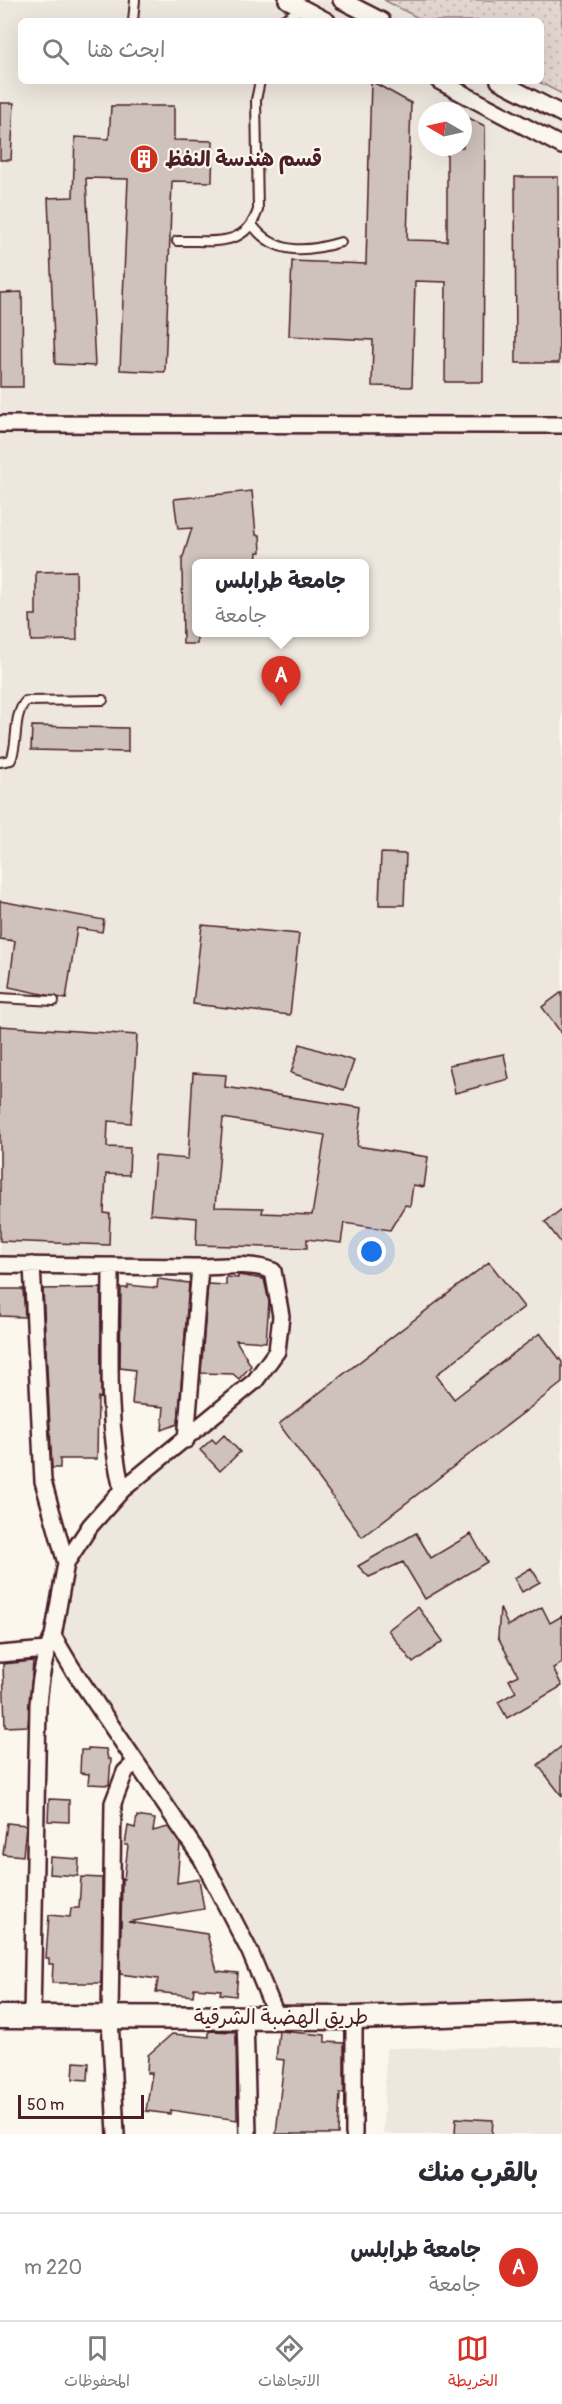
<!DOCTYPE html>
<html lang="ar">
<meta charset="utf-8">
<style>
:root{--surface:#fff;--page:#f7f7f7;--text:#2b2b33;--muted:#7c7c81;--line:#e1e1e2;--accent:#d93025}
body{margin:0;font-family:Pangolin,"Playpen Sans Arabic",sans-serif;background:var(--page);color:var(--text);direction:rtl}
.compass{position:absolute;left:418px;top:102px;width:54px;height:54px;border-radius:50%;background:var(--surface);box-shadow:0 6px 24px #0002;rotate:279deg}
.scale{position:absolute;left:18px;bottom:15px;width:126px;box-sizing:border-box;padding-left:6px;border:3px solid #4a1f2b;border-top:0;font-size:16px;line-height:21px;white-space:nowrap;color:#4a1f2b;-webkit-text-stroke:4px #fbf7ec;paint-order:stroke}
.you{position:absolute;left:372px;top:1252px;width:21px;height:21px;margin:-15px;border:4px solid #fff;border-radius:50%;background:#1a73e8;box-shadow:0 0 0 9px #1a73e833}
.badge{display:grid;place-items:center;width:39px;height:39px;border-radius:50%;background:var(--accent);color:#fff;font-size:20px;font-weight:700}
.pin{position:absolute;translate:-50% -50px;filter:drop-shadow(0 2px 3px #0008)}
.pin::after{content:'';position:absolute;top:32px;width:21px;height:18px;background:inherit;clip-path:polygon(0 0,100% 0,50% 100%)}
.popup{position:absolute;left:192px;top:559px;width:177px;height:78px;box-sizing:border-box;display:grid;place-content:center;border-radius:9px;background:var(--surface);filter:drop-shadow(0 2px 4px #0005);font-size:20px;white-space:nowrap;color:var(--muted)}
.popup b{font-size:22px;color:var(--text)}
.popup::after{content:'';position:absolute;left:50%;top:100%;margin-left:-12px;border:12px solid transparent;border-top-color:var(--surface)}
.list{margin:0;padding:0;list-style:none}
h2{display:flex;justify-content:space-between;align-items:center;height:78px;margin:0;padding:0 24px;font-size:26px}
h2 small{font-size:20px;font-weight:400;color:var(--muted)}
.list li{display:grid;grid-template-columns:39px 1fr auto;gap:18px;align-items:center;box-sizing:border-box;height:108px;padding:0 24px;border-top:2px solid var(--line)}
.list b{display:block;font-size:22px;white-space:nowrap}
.list p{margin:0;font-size:20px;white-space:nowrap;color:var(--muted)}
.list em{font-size:20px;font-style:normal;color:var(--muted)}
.icon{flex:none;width:33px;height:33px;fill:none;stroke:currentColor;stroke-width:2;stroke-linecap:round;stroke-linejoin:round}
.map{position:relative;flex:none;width:562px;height:2134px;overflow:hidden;direction:ltr}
.search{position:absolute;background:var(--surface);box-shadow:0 6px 24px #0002;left:18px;right:18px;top:18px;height:66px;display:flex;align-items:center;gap:15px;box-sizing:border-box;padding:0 21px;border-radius:9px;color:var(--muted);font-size:22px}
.sheet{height:186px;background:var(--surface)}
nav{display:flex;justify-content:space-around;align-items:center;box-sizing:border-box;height:84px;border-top:2px solid var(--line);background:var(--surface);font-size:16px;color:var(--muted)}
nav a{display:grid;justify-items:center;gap:3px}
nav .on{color:var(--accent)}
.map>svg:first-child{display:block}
.built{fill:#eee7de;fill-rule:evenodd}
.grass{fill:url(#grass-dots);stroke:#967b7e;stroke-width:1.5}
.building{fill:#cfc2bc;stroke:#4a1f2b;stroke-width:1.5;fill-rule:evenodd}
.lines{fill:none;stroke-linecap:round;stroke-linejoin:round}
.lane-casing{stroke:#4a1f2b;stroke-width:12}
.street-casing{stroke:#4a1f2b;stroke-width:20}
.primary-casing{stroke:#4a1f2b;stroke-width:27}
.lane{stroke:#fbf7ec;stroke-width:8}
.street{stroke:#fbf7ec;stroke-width:15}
.primary{stroke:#fbf7ec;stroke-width:22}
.labels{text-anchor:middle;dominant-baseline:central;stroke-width:4.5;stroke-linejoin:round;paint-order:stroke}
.poi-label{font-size:21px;font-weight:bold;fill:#4a1f2b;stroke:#fbf7ec;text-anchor:start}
.street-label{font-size:21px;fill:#4a1f2b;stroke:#fbf7ec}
</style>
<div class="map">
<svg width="562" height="2134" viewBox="0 0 562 2134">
<defs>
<pattern id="grass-dots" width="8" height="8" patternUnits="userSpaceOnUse" patternTransform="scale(1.5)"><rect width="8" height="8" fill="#e2d7d0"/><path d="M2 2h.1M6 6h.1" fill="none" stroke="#c3b8b3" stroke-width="1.8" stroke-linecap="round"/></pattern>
</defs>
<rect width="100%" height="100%" fill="#fbf7ec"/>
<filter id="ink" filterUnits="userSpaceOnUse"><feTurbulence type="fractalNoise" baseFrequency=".0167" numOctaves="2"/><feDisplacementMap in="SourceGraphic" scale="12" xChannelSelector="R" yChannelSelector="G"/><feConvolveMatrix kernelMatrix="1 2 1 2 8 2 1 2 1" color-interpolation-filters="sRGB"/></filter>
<g filter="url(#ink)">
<path class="built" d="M 0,0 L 562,0 L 562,2011 L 277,2017 L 202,1859 L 53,1636 L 66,1563 L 90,1526 L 277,1351 L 273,1271 L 0,1265 ZM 21,21 L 541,21 L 541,81 L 21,81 ZM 427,111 L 463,111 L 463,147 L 427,147 ZM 197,564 L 365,564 L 365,632 L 197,632 Z
M 562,2047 L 562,2134 L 383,2134 L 386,2048 Z"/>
<path class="grass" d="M 384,0 L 562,0 L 562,94 L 537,81 L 541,81 L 541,21 L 424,21 Z"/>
<path class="building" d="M 371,81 L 411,103 L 407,240 L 447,241 L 447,147 L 463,147 L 463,115 L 485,126 L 483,382 L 445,382 L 446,282 L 415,281 L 412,387 L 372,386 L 373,340 L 289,336 L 292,261 L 366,264 Z
M 0,103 L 14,103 L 11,160 L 0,160 Z
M 111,106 L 174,106 L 174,140 L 213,141 L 212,182 L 172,181 L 165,372 L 120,370 L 128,179 L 86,178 L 95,366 L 55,364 L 48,198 L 73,197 L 75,137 L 109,139 Z
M 515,177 L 558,177 L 559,363 L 516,363 Z
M 22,292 L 23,387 L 0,387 L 0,293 Z
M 252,491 L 256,535 L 260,535 L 261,552 L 257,552 L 256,564 L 197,564 L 197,644 L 183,644 L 182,560 L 192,528 L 178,529 L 174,499 Z
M 76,571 L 77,640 L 31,641 L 30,615 L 36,615 L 36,572 Z
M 32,726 L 128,728 L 128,752 L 31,750 Z
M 381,853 L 406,854 L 404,905 L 379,905 Z
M 0,901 L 104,920 L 102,932 L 77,928 L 66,999 L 9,987 L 15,941 L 0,939 Z
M 202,925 L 299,934 L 290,1015 L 193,1004 Z
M 562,992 L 562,1034 L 542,1007 Z
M 0,1026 L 137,1035 L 131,1123 L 108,1121 L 107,1147 L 130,1148 L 129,1175 L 106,1174 L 104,1213 L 110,1214 L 109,1245 L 0,1241 Z
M 300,1044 L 354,1061 L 344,1090 L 291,1073 Z
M 504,1054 L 509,1079 L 455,1093 L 449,1065 Z
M 193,1073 L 226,1075 L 225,1087 L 362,1108 L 357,1146 L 428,1157 L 424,1187 L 413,1185 L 410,1206 L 405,1205 L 390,1230 L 344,1223 L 341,1243 L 307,1239 L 307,1248 L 196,1245 L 197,1218 L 150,1214 L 155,1156 L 188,1159 ZM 223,1118 L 325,1135 L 312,1215 L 262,1213 L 263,1208 L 215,1207 Z
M 562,1209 L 562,1244 L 545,1222 Z
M 489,1262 L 524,1307 L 436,1375 L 454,1399 L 540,1333 L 562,1362 L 562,1383 L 362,1537 L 279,1424 Z
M 238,1275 L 264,1279 L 269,1302 L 266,1342 L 236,1340 L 251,1366 L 239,1379 L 233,1374 L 201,1373 L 208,1284 L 226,1285 L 226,1277 L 238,1278 Z
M 158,1279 L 189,1283 L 178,1424 L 162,1430 L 164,1407 L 132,1404 L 135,1370 L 120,1368 L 121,1288 L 128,1288 L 128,1285 L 157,1288 Z
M 101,1288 L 101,1398 L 98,1397 L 97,1459 L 60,1459 L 60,1468 L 52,1468 L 43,1289 Z
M 0,1289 L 23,1289 L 25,1317 L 0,1316 Z
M 224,1435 L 240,1452 L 220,1471 L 200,1450 L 212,1439 L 216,1443 Z
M 416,1533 L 431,1558 L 471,1534 L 487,1562 L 425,1599 L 403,1562 L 369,1577 L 358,1566 Z
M 531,1568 L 540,1582 L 522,1592 L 514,1578 Z
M 418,1607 L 443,1641 L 413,1663 L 388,1630 Z
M 542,1607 L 550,1623 L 562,1616 L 562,1663 L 553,1668 L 562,1686 L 507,1718 L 498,1702 L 516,1692 L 509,1680 L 518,1675 L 498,1637 L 500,1608 L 508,1626 Z
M 33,1661 L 28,1726 L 5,1727 L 3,1664 Z
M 562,1746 L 562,1796 L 538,1765 Z
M 88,1748 L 106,1749 L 108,1759 L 111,1759 L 109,1785 L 88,1784 L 89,1774 L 80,1773 L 81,1750 L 88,1750 Z
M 49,1799 L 69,1800 L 69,1822 L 48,1821 Z
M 137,1816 L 155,1819 L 153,1831 L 168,1827 L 180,1844 L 177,1883 L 199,1879 L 204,1909 L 128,1922 L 207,1934 L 217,1971 L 238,1973 L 236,1996 L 220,1994 L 221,1990 L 194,1988 L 193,1996 L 156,1992 L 158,1979 L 120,1974 L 122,1879 L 124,1879 L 128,1845 L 125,1845 L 128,1826 L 135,1828 Z
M 7,1823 L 26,1825 L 23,1856 L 3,1854 Z
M 50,1857 L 79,1859 L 78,1876 L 49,1874 Z
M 81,1877 L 102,1878 L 101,1983 L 52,1983 L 53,1964 L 49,1964 L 49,1958 L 46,1958 L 49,1915 L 70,1917 L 71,1908 L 79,1908 Z
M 209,2031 L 236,2032 L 237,2120 L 171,2110 L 170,2114 L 146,2111 L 152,2073 L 147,2073 L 148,2055 L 172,2034 L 209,2037 Z
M 279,2031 L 325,2035 L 325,2042 L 344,2043 L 344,2093 L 340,2093 L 338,2134 L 276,2134 L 284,2060 L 276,2059 Z
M 74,2062 L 89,2063 L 88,2080 L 73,2079 Z
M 456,2118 L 493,2120 L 492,2134 L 455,2134 Z"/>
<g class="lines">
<g class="lane-casing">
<path id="lane" d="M 133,21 L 135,0
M 281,21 L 303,8
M 253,226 C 276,256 308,252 341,242
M 177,241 C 212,240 245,249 258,210 L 256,100 L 260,81
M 0,762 L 11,760 C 19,741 12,716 26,701 L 103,700
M 0,998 L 54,1001"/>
</g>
<g class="street-casing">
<path id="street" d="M 287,0 L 327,21
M 341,0 L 382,21
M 439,81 L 562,146
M 499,81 L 562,114
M 0,424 L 562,425
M 0,1265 C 65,1266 130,1266 195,1267 C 222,1268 247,1261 273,1271 L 281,1316 L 277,1351 L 255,1381 L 122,1490 L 90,1526 L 66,1563 L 53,1636 L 72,1668 L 202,1859 L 250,1952 L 277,2017
M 32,1265 L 43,1481 L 66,1563
M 111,1266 C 111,1341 105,1417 122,1490
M 186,1440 L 200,1267
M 0,1654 L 47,1650
M 245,2017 L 248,2134
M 32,2018 L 38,1705 C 40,1681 43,1658 53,1636
M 354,2018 L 354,2134
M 116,2134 L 110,2019 L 113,1803 L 125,1772 L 136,1762"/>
</g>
<g class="primary-casing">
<path id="primary" d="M 0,2017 L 354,2018 L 562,2011"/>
</g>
<use href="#lane" class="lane"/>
<use href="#street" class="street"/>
<use href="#primary" class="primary"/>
</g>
</g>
<defs>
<g id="building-disc" transform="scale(1.5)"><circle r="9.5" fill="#c8321e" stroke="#fbf7ec"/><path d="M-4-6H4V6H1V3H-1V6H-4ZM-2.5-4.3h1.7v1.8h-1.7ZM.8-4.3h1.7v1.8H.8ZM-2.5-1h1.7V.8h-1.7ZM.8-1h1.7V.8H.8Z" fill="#fff"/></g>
</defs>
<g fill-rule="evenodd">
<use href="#building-disc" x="144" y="159"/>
</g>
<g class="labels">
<g class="poi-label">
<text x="165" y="159">قسم هندسة النفظ</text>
</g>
<g class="street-label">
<text x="281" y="2017">طريق الهضبة الشرقية</text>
</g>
</g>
</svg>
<svg class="compass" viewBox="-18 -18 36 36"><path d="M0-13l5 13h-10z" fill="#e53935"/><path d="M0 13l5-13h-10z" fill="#7c7c81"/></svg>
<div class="scale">50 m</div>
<div class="you"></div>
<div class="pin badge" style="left:281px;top:706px">A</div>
<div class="popup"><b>جامعة طرابلس</b>جامعة</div>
<div class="search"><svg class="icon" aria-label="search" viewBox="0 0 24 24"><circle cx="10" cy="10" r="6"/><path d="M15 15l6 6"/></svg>ابحث هنا</div>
</div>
<section class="sheet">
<h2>بالقرب منك<small></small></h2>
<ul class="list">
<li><span class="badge">A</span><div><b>جامعة طرابلس</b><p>جامعة</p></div><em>220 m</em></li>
</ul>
</section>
<nav>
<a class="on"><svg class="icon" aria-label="map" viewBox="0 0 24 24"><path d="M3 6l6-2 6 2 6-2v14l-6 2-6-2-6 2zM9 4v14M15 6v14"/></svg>الخريطة</a>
<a><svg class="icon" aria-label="directions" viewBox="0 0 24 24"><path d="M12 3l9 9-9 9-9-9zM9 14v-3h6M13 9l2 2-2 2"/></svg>الاتجاهات</a>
<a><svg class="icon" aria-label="saved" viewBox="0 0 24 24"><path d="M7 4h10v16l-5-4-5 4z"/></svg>المحفوظات</a>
</nav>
